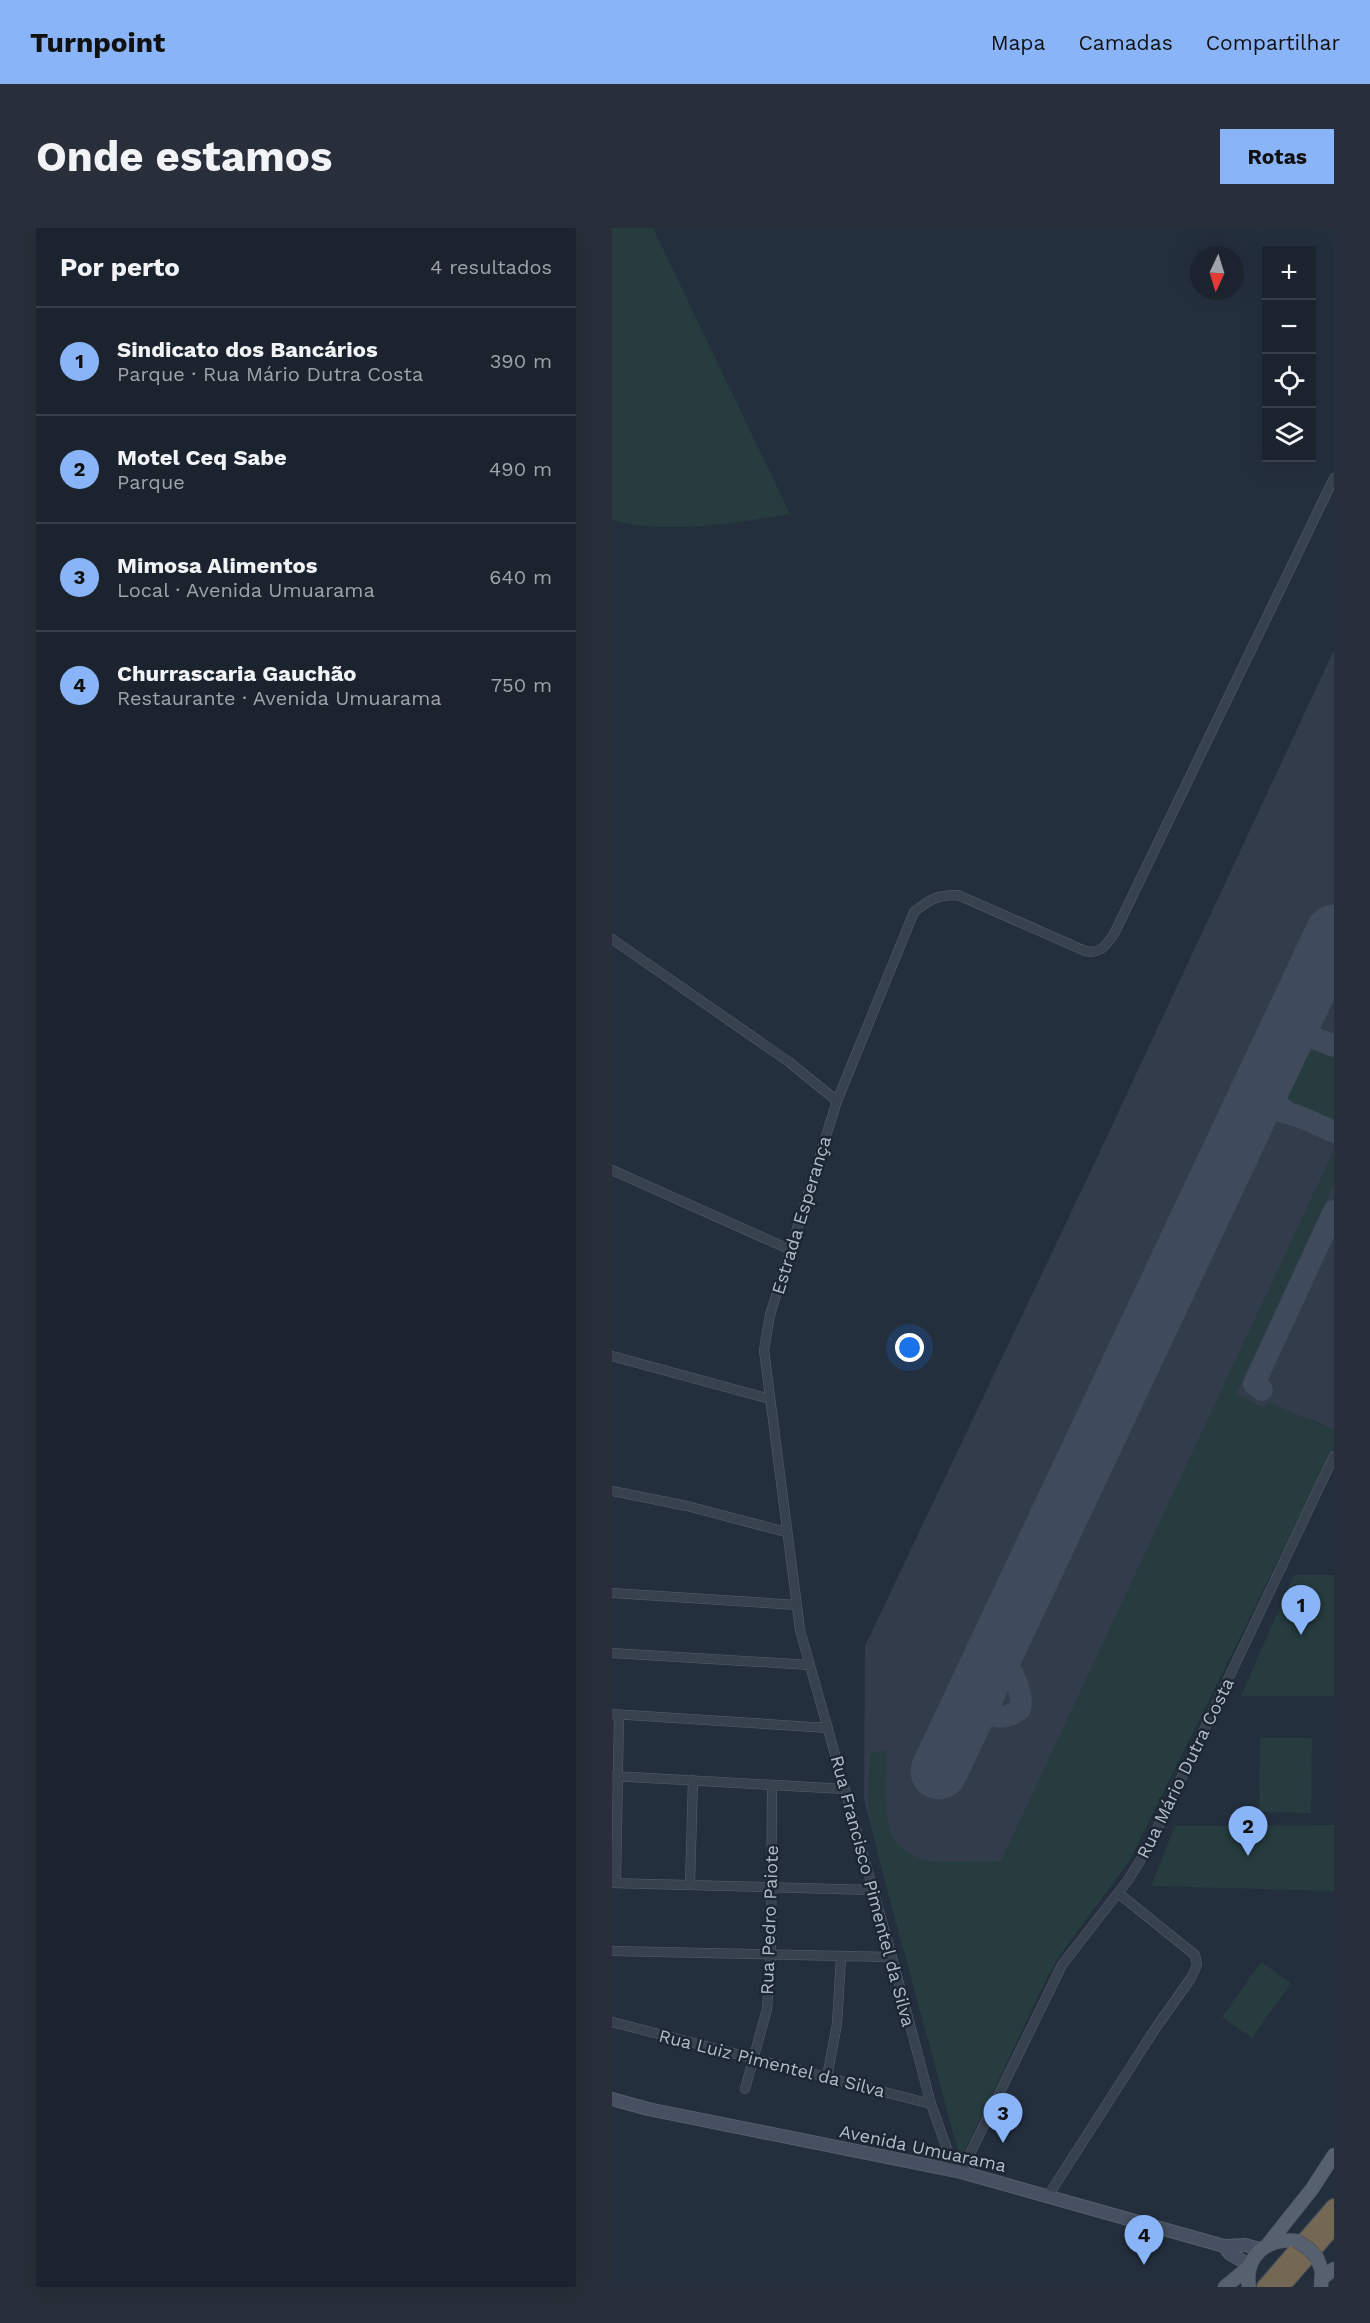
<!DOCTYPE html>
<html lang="pt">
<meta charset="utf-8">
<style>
:root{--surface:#1b232e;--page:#282f3a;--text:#f1f3f6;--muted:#a0a4aa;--line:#39404a;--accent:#8ab4f8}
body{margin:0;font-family:"Work Sans",sans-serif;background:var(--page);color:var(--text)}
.controls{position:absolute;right:18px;top:18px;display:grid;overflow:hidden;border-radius:0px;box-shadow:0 6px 24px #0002}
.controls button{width:54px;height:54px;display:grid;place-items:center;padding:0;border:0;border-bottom:2px solid var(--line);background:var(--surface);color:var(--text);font:30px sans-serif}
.compass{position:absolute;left:578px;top:18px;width:54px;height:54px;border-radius:50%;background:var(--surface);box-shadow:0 6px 24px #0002;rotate:184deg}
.you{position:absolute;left:298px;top:1120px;width:21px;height:21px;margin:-15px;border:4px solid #fff;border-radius:50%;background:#1a73e8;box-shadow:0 0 0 9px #1a73e833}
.badge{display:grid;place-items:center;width:39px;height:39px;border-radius:50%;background:var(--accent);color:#111;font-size:20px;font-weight:700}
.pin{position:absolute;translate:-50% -50px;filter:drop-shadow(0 2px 3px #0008)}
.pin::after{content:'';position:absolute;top:32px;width:21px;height:18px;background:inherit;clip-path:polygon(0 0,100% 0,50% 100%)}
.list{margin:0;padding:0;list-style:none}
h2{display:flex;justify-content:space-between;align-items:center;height:78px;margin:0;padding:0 24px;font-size:26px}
h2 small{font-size:20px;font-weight:400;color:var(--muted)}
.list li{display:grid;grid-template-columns:39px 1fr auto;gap:18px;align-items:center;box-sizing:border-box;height:108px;padding:0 24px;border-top:2px solid var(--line)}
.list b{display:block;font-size:22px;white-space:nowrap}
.list p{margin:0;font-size:20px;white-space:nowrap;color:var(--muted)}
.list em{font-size:20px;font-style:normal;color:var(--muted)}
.icon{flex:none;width:33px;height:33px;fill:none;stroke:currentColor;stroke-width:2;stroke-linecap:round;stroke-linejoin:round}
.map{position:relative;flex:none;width:722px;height:2059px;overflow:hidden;border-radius:0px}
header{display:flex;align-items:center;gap:36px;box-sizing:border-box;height:84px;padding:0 30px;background:var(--accent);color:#111}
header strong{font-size:28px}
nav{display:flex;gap:33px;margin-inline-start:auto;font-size:21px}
.intro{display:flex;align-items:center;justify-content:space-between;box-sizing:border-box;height:144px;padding:0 36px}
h1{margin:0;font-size:42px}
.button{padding:15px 27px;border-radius:0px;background:var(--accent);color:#111;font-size:21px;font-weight:700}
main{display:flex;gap:36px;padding:0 36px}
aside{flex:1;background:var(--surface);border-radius:0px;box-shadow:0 6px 24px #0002}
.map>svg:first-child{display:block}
.airport{fill:#323c4b}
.green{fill:#263c3f}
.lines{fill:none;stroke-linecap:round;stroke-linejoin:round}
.taxiway{stroke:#3f4a5a;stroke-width:22}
.runway{stroke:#3f4a5a;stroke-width:57}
.street-casing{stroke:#565f6c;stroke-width:10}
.secondary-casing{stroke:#565f6c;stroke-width:14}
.primary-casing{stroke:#414a57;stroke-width:15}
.highway-casing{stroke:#434c59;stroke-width:18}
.street{stroke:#38414e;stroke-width:9}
.secondary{stroke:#465061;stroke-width:12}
.primary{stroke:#56606e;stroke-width:14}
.highway{stroke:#746855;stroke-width:16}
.primary-bridge-casing{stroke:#414a57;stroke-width:15;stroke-linecap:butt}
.primary-bridge{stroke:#56606e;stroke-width:14}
.labels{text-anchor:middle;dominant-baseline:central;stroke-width:5;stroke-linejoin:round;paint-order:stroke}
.street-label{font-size:18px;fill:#b4bcc9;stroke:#1d2633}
</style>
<header>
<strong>Turnpoint</strong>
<nav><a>Mapa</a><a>Camadas</a><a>Compartilhar</a></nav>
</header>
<div class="intro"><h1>Onde estamos</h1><a class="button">Rotas</a></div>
<main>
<aside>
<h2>Por perto<small>4 resultados</small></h2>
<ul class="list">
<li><span class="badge">1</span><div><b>Sindicato dos Bancários</b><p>Parque · Rua Mário Dutra Costa</p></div><em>390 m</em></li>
<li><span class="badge">2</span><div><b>Motel Ceq Sabe</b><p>Parque</p></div><em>490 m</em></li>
<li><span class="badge">3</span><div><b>Mimosa Alimentos</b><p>Local · Avenida Umuarama</p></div><em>640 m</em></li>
<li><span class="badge">4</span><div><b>Churrascaria Gauchão</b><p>Restaurante · Avenida Umuarama</p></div><em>750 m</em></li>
</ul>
</aside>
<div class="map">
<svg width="722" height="2059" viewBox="0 0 722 2059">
<rect width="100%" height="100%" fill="#242f3e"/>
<path class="airport" d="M 722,422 L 722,1202 L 700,1192 L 423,1676 L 295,1733 L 252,1571 L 253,1418 L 483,934 Z"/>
<path class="green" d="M 0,0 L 41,0 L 178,286 C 123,295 55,307 0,292 Z
M 703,824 L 722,829 L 722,898 L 665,871 C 674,848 676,832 703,824 Z
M 722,922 L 722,955 L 624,1166 L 652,1180 L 657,1174 C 678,1185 700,1192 722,1202 L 722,1219 L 518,1632 L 448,1727 L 436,1748 L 357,1914 L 351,1925 L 346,1923 L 265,1624 L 256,1574 L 258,1526 L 274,1522 C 275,1547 271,1582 279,1605 C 284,1619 305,1632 319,1633 C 342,1635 366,1633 389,1633 Z
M 682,1347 L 722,1347 L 722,1468 L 629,1468 Z
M 648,1510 L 700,1510 L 699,1585 L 647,1584 Z
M 722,1597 L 722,1663 L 539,1658 L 563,1598 Z
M 649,1734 L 679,1755 L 640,1810 L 610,1789 Z"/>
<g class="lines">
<path class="taxiway" d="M 689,775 C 688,791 691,800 703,810
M 666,824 C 684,801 699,808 722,818
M 652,852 L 660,872 L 675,884
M 637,884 C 669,876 694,892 722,904
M 650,1162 L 642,1156 L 722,983
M 357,1479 C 375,1487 391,1495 408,1481 C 414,1456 387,1435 390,1409"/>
<path class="runway" d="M 327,1543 L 722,705"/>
<g class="street-casing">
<path id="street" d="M 0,711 L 177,834 L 225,873 L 158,1087 L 152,1122 L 188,1402 L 280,1729 L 319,1876 L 339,1932 L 349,1944 L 450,1737 L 516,1652 L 536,1620 L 722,1228
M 225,873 L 302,684 C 318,671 325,667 346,667 L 473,723 C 488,726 493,719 502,706 L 722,250
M 0,942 L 179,1022
M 0,1128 L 158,1171
M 0,1263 L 75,1278 L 174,1304
M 0,1365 L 185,1377
M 0,1425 L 198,1437
M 0,1486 L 216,1500
M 0,1548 L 233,1561
M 0,1655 L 261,1662
M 4,1655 L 7,1487
M 78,1657 L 81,1552
M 0,1723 L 280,1729
M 0,1794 L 319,1876
M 215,1849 L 225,1796 L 229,1729
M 133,1861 L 155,1781 L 159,1726 L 160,1557
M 436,1968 L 541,1804 L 579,1750 L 585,1737 L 583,1727 L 506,1665"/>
</g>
<g class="secondary-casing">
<path id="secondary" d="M 0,1871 L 36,1881 L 349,1944 L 612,2018 L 633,2017 L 648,2021
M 612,2018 L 617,2025 L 637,2037"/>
</g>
<g class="primary-casing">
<path id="primary" d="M 657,2015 L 700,1961 L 722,1927
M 705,2030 L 710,2043 L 709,2059
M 710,2050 L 722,2041
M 613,2059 L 637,2039
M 637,2059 C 632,2028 655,2009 685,2013"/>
</g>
<g class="highway-casing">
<path id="highway" d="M 653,2059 L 722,1979
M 669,2059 L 722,1998"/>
</g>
<use href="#street" class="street"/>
<use href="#secondary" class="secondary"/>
<use href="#primary" class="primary"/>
<use href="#highway" class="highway"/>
<g class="primary-bridge-casing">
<path id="primary-bridge" d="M 685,2013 L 697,2021 L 705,2030"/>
</g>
<use href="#primary-bridge" class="primary-bridge"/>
</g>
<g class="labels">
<g class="street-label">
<text transform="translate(189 987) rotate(-73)">Estrada Esperança</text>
<text transform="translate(573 1540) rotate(-64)">Rua Mário Dutra Costa</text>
<text transform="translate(261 1663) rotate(75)">Rua Francisco Pimentel da Silva</text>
<text transform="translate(157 1692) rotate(-88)">Rua Pedro Paiote</text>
<text transform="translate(160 1835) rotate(14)">Rua Luiz Pimentel da Silva</text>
<text transform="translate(311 1920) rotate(12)">Avenida Umuarama</text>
</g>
</g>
</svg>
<div class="controls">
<button>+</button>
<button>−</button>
<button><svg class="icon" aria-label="locate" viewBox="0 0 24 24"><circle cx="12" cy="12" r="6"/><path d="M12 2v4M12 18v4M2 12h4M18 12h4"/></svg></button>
<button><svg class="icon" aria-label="layers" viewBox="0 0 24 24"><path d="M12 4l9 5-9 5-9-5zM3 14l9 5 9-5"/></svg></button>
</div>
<svg class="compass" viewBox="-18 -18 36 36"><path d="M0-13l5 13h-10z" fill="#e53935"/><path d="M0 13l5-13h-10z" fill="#a0a4aa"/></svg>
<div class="you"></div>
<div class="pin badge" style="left:689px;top:1407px">1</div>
<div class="pin badge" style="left:636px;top:1628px">2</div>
<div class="pin badge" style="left:391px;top:1915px">3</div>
<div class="pin badge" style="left:532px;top:2037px">4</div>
</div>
</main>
